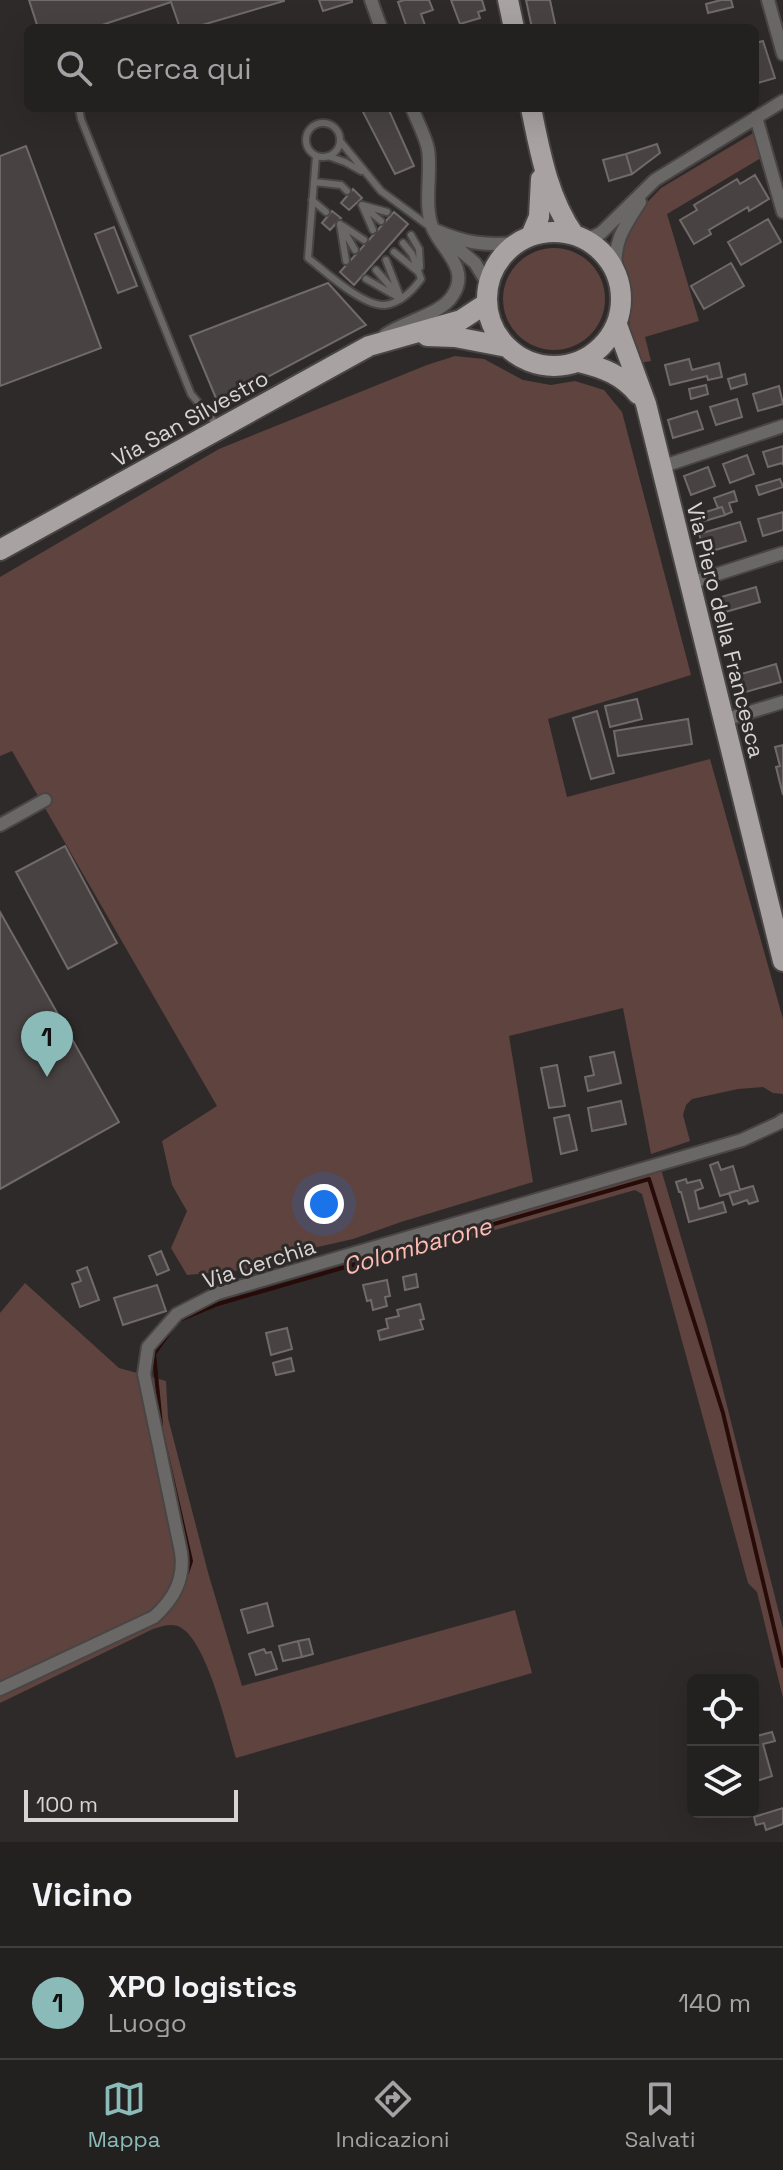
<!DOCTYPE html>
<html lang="it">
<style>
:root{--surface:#232020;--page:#2f2d2d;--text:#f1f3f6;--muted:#a3a3a5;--line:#403e3e;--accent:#8bbbb9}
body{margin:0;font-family:"Space Grotesk",sans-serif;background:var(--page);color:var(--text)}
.controls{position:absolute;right:24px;bottom:24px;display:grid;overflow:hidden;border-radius:12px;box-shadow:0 8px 32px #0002}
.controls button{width:72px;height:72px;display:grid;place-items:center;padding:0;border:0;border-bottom:2px solid var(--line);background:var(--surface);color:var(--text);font:40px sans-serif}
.scale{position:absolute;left:24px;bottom:20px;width:214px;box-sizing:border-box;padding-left:8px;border:4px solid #d8d4d4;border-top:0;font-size:22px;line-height:28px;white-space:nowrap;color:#d8d4d4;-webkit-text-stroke:6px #2f2a2a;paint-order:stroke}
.you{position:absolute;left:324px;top:1204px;width:28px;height:28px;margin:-20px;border:6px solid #fff;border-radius:50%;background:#1a73e8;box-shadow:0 0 0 12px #1a73e833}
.badge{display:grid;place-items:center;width:52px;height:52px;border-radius:50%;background:var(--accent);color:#111;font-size:26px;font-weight:700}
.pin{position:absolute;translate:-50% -66px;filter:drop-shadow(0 2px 4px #0008)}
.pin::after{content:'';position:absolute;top:42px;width:28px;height:24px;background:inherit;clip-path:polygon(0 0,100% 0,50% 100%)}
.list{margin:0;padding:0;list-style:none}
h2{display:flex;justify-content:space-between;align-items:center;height:104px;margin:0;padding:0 32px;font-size:34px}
h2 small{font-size:26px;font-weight:400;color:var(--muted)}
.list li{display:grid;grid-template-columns:52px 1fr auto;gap:24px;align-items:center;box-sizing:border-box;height:112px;padding:0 32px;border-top:2px solid var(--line)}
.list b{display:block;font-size:30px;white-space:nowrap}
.list p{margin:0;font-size:26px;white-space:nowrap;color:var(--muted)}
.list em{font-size:26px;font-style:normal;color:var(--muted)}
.icon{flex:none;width:44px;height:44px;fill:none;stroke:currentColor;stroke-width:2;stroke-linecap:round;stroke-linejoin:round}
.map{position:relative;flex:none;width:783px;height:1842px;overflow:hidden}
.search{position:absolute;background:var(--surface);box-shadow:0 8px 32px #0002;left:24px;right:24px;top:24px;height:88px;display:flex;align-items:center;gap:20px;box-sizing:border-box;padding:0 28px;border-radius:12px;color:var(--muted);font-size:30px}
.sheet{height:216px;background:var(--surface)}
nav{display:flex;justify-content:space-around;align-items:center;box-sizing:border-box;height:112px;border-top:2px solid var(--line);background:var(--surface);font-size:22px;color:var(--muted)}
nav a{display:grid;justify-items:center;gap:4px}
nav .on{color:var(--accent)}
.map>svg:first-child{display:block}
.green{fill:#5e433f}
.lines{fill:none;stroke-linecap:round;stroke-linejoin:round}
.stream{stroke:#270b08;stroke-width:4}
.building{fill:#484342;stroke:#706a69;stroke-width:2}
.service-casing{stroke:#4a4545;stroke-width:10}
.minor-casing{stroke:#4a4545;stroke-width:16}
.primary-casing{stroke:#4a4545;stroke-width:24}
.service{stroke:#6a6767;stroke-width:6}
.minor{stroke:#6a6767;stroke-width:12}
.primary{stroke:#a8a2a2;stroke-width:20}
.labels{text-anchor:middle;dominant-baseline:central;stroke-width:6;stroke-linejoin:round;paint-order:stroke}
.street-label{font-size:22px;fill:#d8d4d4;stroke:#2f2a2a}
.water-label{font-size:24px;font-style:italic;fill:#febcb3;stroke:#2f2a2a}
</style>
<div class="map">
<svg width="783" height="1842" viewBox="0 0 783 1842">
<rect width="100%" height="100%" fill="#2f2a2a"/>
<path class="green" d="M 755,132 L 761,158 L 667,214 L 699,321 L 645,337 L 651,361 L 639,363 L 629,333 L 631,292 L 621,255 L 622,243 L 640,210 L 661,188 Z
M503 299a51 51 0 1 1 102 0a51 51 0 1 1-102 0Z
M 455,356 L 484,359 L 523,380 L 551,385 L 575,381 L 604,390 L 622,412 L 691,675 L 548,719 L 567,797 L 710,759 L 783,1019 L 783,1094 L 773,1093 L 763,1087 L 738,1089 L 692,1099 L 686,1105 L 683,1115 L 690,1141 L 651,1154 L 623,1008 L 509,1036 L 533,1182 L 401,1222 L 353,1239 L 300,1251 L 281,1262 L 243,1270 L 187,1275 L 171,1248 L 187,1211 L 172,1185 L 162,1141 L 217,1106 L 12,751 L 0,756 L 0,577 L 219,449 L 427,365 Z
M 661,1169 L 707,1326 L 783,1629 L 783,1698 L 757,1592 L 748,1583 L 642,1194 L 635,1190 L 435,1247 L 444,1235 Z
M 25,1283 L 119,1368 L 166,1381 L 168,1418 L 209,1576 L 242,1686 L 515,1610 L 532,1673 L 236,1758 C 227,1728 208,1647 183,1629 C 173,1622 164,1626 153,1629 L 0,1703 L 0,1313 Z"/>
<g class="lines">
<path class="stream" d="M 161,1425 L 154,1354 L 177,1321 L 218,1304 L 649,1179 L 723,1413 L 783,1666
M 163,1438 L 191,1561 L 187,1573"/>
</g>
<path class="building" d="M 29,0 L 284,0 L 284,1 L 192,28 L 180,28 L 171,2 L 93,28 L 38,28 Z
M 319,0 L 352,0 L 352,2 L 323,11 Z
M 404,0 L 429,0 L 433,10 L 421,14 L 426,28 L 407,28 L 398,2 Z
M 451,0 L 482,0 L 485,10 L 478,12 L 480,18 L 460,24 Z
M 526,0 L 550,0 L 556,28 L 532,28 Z
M 721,0 L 731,0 L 733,7 L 708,13 L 706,4 Z
M 763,41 L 775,78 L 758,83 L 755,73 L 755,43 Z
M 361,108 L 388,108 L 414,166 L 395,174 Z
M 657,144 L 660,153 L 632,174 L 626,154 Z
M 26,146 L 101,348 L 0,386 L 0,156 Z
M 626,154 L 632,174 L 609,181 L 603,160 Z
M 755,175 L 769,199 L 749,211 L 748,207 L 709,230 L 711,234 L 694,244 L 680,220 L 697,210 L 694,205 L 737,179 L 740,184 Z
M 353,189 L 362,198 L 349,210 L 341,203 Z
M 332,211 L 341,218 L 330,230 L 322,223 Z
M 394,212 L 408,224 L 354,285 L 340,272 Z
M 768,219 L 781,242 L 741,265 L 728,242 Z
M 114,227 L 137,286 L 118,293 L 95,234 Z
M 731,263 L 744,286 L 704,309 L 691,286 Z
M 328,283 L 366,325 L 218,403 L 190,336 Z
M 689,359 L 692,370 L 719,363 L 722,377 L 708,380 L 707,376 L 670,385 L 665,365 Z
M 745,374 L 747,384 L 731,389 L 728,379 Z
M 706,385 L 708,394 L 691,399 L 689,389 Z
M 779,386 L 783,404 L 758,411 L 753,394 Z
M 737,399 L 742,417 L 716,425 L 710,407 Z
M 697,411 L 703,429 L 673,438 L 668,420 Z
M 783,446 L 783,465 L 782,463 L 768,467 L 763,452 Z
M 747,455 L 754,474 L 730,483 L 723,464 Z
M 708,467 L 715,486 L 691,495 L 684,476 Z
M 780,479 L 783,487 L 759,495 L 756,486 Z
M 734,491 L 737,501 L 729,503 L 732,512 L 725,515 L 722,507 L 718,508 L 714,498 Z
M 722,507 L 725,515 L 698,523 L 696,515 Z
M 783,512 L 783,530 L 763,536 L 758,519 Z
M 740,522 L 746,541 L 705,553 L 699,534 Z
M 756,587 L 760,602 L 722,613 L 718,598 Z
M 776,664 L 781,682 L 742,693 L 738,675 Z
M 637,699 L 642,719 L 610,727 L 605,706 Z
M 597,711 L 614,773 L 591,779 L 573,718 Z
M 688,719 L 692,744 L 618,756 L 614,731 Z
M 783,745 L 783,795 L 776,767 L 780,766 L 775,747 Z
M 65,846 L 117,943 L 68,969 L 16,872 Z
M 0,912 L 119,1122 L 0,1189 Z
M 614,1052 L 621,1083 L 588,1091 L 585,1077 L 594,1075 L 590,1057 Z
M 557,1065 L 565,1106 L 549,1108 L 541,1068 Z
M 621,1101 L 626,1124 L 592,1131 L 588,1108 Z
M 569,1115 L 577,1150 L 561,1154 L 554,1118 Z
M 718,1162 L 721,1170 L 733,1166 L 740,1190 L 720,1196 L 710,1165 Z
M 686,1179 L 687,1183 L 700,1180 L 703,1188 L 695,1191 L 699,1209 L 723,1202 L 726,1212 L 689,1222 L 681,1192 L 679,1192 L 676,1182 Z
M 753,1186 L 758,1201 L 749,1204 L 747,1200 L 733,1205 L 729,1193 Z
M 161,1251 L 169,1270 L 157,1275 L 149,1256 Z
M 87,1267 L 99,1300 L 80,1307 L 72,1284 L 81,1281 L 77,1271 Z
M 416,1274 L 418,1287 L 405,1290 L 403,1277 Z
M 387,1280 L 390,1296 L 385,1297 L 387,1306 L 373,1310 L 371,1300 L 367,1301 L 363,1285 Z
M 157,1285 L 166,1311 L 123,1325 L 114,1298 Z
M 420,1304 L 424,1319 L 420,1320 L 423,1329 L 380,1340 L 378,1331 L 388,1328 L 386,1319 L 399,1316 L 397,1310 Z
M 287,1328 L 292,1349 L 271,1355 L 266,1333 Z
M 291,1358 L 294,1371 L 276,1375 L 273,1363 Z
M 267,1603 L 273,1626 L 248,1633 L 241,1610 Z
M 309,1639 L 313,1654 L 302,1657 L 298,1641 Z
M 298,1641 L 302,1657 L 283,1661 L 279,1646 Z
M 264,1649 L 266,1653 L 271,1652 L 277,1669 L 256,1675 L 249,1654 Z
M 772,1732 L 775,1741 L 763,1744 L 772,1776 L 754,1782 L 753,1737 Z
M 783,1808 L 783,1824 L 766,1830 L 764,1823 L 756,1825 L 754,1817 Z"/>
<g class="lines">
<g class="service-casing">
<path id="service" d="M 79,108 L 81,119 L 191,394 L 217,425
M306 140a17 17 0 1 1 34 0a17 17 0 1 1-34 0Z
M 340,141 L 381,191 L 430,227
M 316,156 L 308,258 C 326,272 362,306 385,305 C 400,303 413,290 421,279 L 412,254 L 403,243
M 328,156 L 345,162 L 361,171
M 314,182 L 341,185 L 347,191
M 312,200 L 326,212
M 362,205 L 373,230
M 362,205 L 387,212
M 364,207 L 381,221
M 340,224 L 346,261
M 343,226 L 364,240
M 344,231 L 355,250
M 411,235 L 419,249 L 420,267
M 394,252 L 418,272
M 386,260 L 401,299
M 376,270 L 396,293
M 366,279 L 401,299"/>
</g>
<g class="minor-casing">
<path id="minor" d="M 371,0 L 381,28
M 768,0 L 783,54
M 756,117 L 783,212
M 435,230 C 465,243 485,246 517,243
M 583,238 L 590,238 L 601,233 L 655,180 L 783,101
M 449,241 L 475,263 L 489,286
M 616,272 C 613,241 624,227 640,202
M 385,335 C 405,321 442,314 453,295 C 470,269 443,251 433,229 C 423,206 432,173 428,149 C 425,135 417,121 412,108
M 661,467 L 783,426
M 690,583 L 783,553
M 724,720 L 783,702
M 0,825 L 45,800
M 0,1689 L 154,1617 C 174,1599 185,1579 181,1552 L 144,1374 L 148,1347 L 177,1314 L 218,1293 L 742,1140 L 779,1123 L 783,1120"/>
</g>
<g class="primary-casing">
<path id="primary" d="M 508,0 L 514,28
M 531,108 C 540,152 548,198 574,235
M487 299a67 67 0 1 1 134 0a67 67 0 1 1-134 0Z
M 531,236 L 539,217 L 541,179
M 617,325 L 646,404 L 783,961
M 427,336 L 455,337 L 507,347
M 579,362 C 604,368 622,375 638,394
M 0,550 L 369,346 L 461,320 L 487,303"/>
</g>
<use href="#service" class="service"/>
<use href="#minor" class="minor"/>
<use href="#primary" class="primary"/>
</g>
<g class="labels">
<g class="street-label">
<text transform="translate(190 418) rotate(-29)">Via San Silvestro</text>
<text transform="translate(726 630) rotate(76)">Via Piero della Francesca</text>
<text transform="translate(259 1263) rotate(-18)">Via Cerchia</text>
</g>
<g class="water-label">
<text transform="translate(417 1246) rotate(-16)">Colombarone</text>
</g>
</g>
</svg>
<div class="controls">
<button><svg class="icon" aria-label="locate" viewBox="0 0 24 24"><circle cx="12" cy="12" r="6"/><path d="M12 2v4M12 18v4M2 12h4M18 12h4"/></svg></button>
<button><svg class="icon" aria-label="layers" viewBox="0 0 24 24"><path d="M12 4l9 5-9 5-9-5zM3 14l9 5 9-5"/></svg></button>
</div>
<div class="scale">100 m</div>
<div class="you"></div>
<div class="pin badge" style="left:47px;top:1077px">1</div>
<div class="search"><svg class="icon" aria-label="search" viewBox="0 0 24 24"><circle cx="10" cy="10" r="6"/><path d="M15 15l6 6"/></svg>Cerca qui</div>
</div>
<section class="sheet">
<h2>Vicino<small></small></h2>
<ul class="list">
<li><span class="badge">1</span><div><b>XPO logistics</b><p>Luogo</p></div><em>140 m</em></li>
</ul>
</section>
<nav>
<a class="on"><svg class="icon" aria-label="map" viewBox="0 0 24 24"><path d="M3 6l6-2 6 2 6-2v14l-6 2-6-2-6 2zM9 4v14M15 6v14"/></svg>Mappa</a>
<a><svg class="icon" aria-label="directions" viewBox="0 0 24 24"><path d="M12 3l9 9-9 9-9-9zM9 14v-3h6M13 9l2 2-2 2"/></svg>Indicazioni</a>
<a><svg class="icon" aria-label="saved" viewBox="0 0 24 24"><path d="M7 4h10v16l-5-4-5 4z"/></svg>Salvati</a>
</nav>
